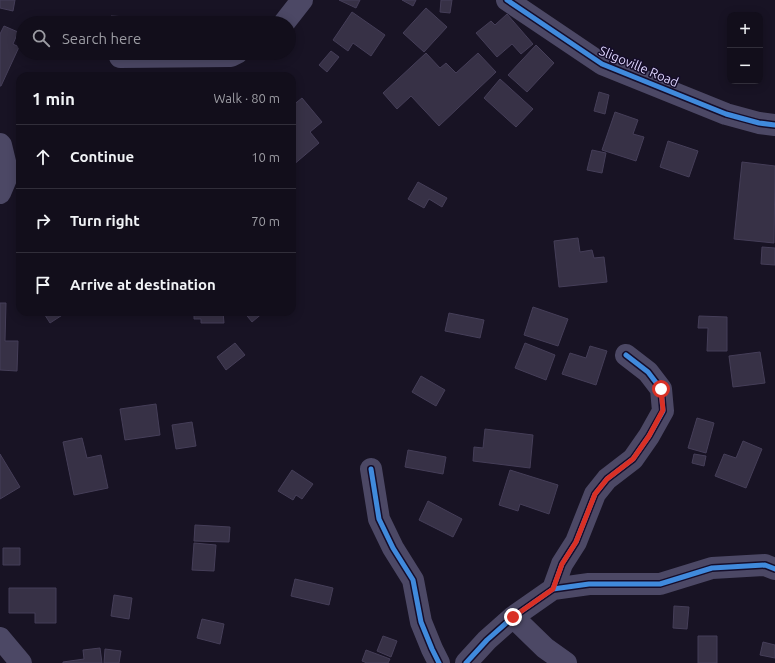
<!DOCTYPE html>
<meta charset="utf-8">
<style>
:root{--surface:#120e1b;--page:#1b1724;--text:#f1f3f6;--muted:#9c9ca3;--line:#312e3a}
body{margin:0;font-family:Ubuntu,sans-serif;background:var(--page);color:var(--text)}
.controls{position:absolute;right:12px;top:12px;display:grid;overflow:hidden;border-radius:8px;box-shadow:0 2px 10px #0003}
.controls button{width:36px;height:36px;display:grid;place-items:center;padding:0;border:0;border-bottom:1px solid var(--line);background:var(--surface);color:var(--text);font:20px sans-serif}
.stop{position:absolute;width:12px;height:12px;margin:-9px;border:3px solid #d93025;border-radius:50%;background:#fff}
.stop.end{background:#d93025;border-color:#fff;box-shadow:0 1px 4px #0008}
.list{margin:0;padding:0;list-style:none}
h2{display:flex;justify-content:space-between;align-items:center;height:52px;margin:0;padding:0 16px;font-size:17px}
h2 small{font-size:13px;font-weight:400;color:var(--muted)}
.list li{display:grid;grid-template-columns:26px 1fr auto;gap:12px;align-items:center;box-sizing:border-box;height:64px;padding:0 16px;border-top:1px solid var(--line)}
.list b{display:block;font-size:15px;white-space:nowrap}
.list em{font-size:13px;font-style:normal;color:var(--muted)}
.icon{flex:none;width:22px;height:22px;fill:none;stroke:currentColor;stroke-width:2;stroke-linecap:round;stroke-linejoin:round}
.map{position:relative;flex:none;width:775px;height:663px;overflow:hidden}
.search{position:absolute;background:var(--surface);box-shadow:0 2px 10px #0003;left:16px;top:16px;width:280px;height:44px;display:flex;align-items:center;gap:10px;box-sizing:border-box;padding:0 14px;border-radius:22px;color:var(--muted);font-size:15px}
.panel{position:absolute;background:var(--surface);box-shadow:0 2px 10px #0003;left:16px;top:72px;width:280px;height:244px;border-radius:12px}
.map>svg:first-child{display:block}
.building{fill:#373146;stroke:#453e58}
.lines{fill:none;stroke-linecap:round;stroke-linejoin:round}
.minor{stroke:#4c4865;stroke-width:22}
.tertiary{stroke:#4c4865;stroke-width:22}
.cycleway-casing{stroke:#150d2a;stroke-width:8}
.cycleway{stroke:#408adc;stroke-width:5}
.route{stroke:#d93025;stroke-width:5}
.labels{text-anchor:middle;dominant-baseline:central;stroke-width:3;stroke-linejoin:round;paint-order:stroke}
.street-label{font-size:13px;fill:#dfd6ff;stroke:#150d2a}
</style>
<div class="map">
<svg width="775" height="663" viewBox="0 0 775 663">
<rect width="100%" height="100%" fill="#181324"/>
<path class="building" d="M 0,0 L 15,0 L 13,11 L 0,8 Z
M 339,0 L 360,0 L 356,8 Z
M 402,0 L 416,0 L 413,6 Z
M 441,0 L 452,0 L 450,13 L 440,12 Z
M 426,8 L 447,27 L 424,52 L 403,33 Z
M 352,12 L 385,35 L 371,56 L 353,43 L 348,51 L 333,40 Z
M 507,14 L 533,44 L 521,54 L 512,44 L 497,57 L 476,33 L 491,21 L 495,25 Z
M 111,16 L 127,17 L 127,23 L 110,23 Z
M 4,26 L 18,32 L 13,44 L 19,47 L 1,86 L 0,86 L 0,34 Z
M 536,45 L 554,63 L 527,92 L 508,75 Z
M 331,51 L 339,57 L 327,72 L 319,65 Z
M 426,53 L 440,68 L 446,63 L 456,73 L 478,53 L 496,72 L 439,126 L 411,96 L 397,109 L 383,93 Z
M 500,79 L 533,109 L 516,127 L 484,98 Z
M 599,92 L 609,95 L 605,114 L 594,111 Z
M 302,98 L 322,122 L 310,132 L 319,143 L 292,166 L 292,106 Z
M 615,112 L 638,120 L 633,134 L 644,137 L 636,161 L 602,150 Z
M 668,141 L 698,151 L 689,177 L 660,167 Z
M 592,150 L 606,153 L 602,173 L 587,170 Z
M 742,162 L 775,166 L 774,243 L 734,239 Z
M 418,182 L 447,198 L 442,207 L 429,199 L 424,208 L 408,199 Z
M 578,238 L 580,252 L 592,250 L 594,258 L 604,257 L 607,282 L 559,287 L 554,241 Z
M 762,247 L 775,248 L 775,265 L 761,264 Z
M 0,303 L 6,303 L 5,341 L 18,341 L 17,371 L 0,370 Z
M 533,307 L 568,319 L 558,346 L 524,335 Z
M 43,312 L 67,312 L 50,323 Z
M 194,312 L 223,312 L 224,323 L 201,323 L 201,319 L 194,319 Z
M 244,312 L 264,312 L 252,322 Z
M 449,313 L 484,320 L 480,338 L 445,331 Z
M 699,316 L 727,317 L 727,351 L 707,351 L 708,328 L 698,328 Z
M 235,343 L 245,355 L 226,370 L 217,357 Z
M 525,343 L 555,355 L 546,380 L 515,368 Z
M 590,346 L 607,351 L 596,385 L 562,374 L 570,353 L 586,358 Z
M 760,352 L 765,383 L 733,387 L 729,356 Z
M 421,376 L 445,390 L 436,406 L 412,392 Z
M 156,404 L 160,435 L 125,440 L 120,409 Z
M 697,418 L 714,423 L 706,453 L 688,448 Z
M 192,422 L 196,446 L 176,449 L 172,425 Z
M 485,429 L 533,435 L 530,468 L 473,461 L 474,447 L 483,448 Z
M 82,438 L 87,458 L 101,455 L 108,488 L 74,495 L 63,442 Z
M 743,441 L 762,449 L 746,488 L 715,476 L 724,454 L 736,458 Z
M 408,450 L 446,457 L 443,474 L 405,467 Z
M 0,454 L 20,487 L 0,499 Z
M 694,454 L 706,456 L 704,466 L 692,463 Z
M 292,470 L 313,484 L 302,499 L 296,495 L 293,500 L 278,491 Z
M 510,470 L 558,485 L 549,514 L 520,504 L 518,511 L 499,505 Z
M 428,501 L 462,519 L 453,537 L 419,520 Z
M 195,525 L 230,527 L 229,542 L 194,541 Z
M 194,543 L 216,545 L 214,571 L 192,570 Z
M 3,548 L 20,548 L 20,565 L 3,565 Z
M 295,579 L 333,588 L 329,605 L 291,596 Z
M 9,588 L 56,588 L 56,623 L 35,623 L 35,613 L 9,613 Z
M 114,595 L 132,598 L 129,619 L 111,616 Z
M 674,606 L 689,607 L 687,629 L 673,628 Z
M 202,619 L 224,624 L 220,644 L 197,638 Z
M 383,636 L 397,641 L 391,657 L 377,651 Z
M 698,636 L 717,636 L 717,663 L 698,663 Z
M 763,642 L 775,645 L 775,658 L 760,655 Z
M 100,648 L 102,663 L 63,663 L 63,662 L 84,659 L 83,650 Z
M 105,649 L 121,651 L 119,663 L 104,663 Z
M 366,650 L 390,659 L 388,663 L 367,663 L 362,661 Z"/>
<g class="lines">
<path class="minor" d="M 284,23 L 302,0
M 120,57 L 231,56 L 237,53
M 0,144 L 1,145 L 8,174 L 0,193
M 371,469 L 379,519 L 393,548 L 413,580 L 421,622 L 432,649 L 439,663
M 553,589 L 562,564 L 576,542 L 595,494 L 607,479 L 633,459 L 649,436 L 663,411 L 661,389 L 648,372 L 626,355
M 513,617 L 545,648 L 566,663
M 0,638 L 21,663
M 466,663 L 487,640 L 513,617 L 553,589 L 589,584 L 660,584 L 712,568 L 765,565 L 775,569"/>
<path class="tertiary" d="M 507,0 L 602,64 L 726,114 L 759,123 L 775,125"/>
<g class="cycleway-casing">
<path id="cycleway" d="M 507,0 L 602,64 L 726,114 L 759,123 L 775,125
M 371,469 L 379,519 L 393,548 L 413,580 L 421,622 L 432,649 L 439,663
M 553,589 L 562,564 L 576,542 L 595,494 L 607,479 L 633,459 L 649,436 L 663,411 L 661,389 L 648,372 L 626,355
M 466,663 L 487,640 L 513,617 L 553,589 L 589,584 L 660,584 L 712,568 L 765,565 L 775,569"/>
</g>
<use href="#cycleway" class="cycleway"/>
</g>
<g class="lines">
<path class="route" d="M 513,617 L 553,589 L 562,564 L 576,542 L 595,494 L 607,479 L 633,459 L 649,436 L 663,410 L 661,389"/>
</g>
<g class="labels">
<g class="street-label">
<text transform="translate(639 66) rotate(23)">Sligoville Road</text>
</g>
</g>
</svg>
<div class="controls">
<button>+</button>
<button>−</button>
</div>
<div class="stop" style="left:661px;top:389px"></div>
<div class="stop end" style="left:513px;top:617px"></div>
<div class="search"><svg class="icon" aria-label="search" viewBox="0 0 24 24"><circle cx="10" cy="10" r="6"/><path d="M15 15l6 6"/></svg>Search here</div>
<section class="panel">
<h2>1 min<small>Walk · 80 m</small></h2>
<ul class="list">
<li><svg class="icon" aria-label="ahead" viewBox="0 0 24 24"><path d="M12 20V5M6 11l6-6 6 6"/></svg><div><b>Continue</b></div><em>10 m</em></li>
<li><svg class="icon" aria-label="right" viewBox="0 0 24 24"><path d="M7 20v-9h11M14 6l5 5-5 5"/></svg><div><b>Turn right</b></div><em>70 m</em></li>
<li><svg class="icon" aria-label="arrive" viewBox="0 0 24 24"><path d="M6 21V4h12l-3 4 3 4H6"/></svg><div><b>Arrive at destination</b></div></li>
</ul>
</section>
</div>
